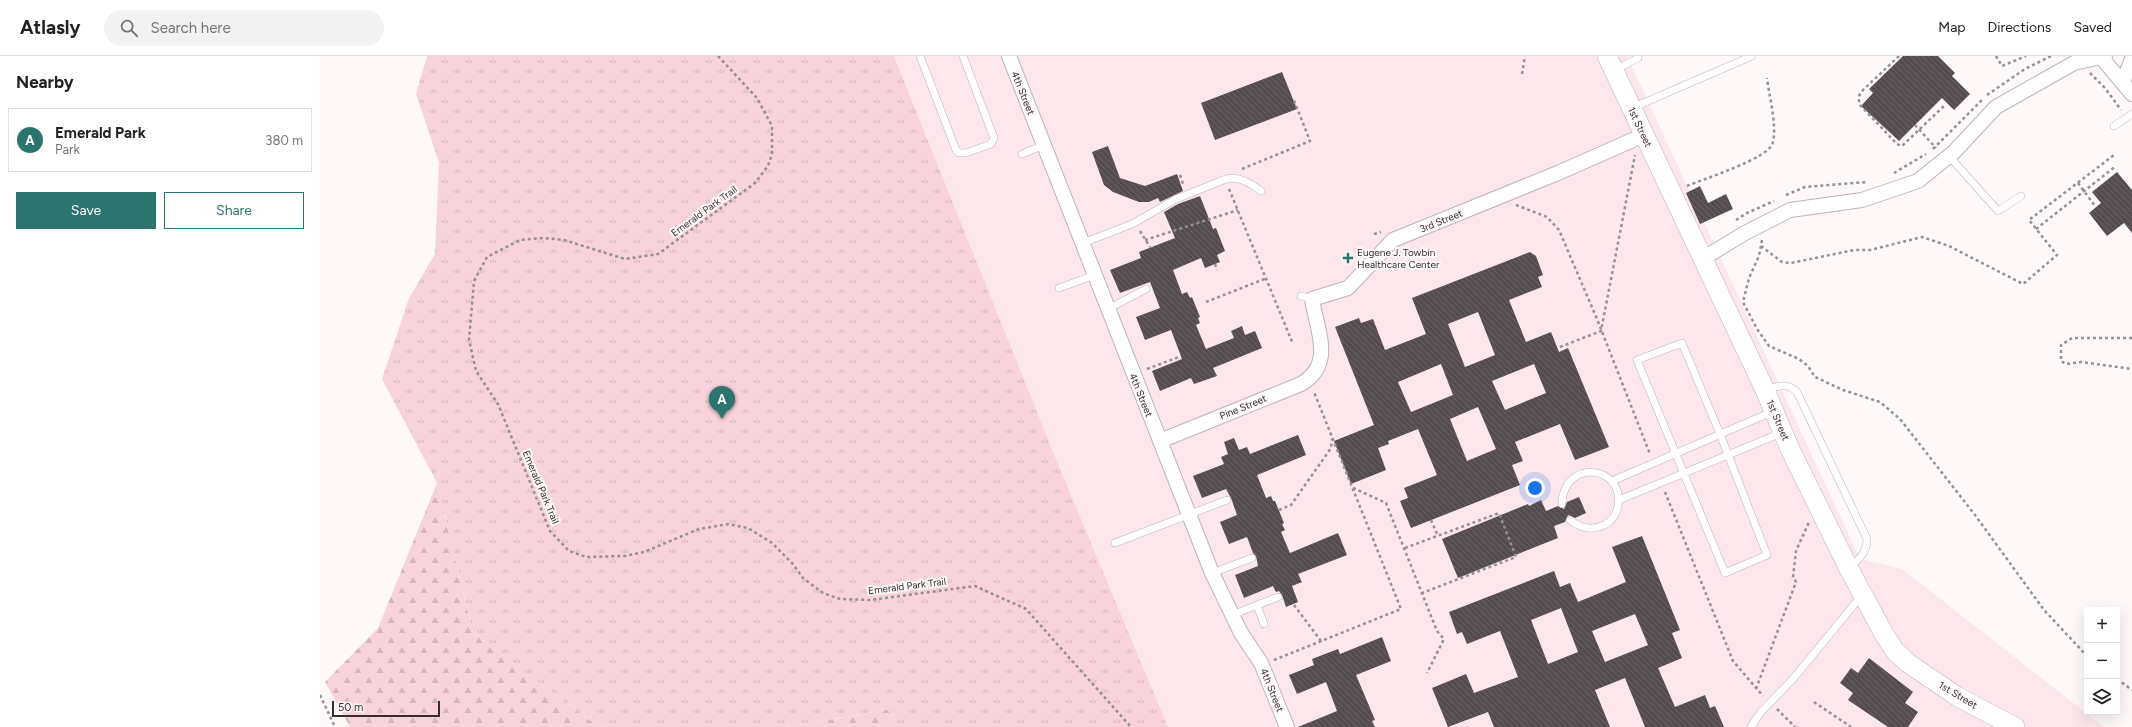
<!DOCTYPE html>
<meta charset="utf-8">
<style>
:root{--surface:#fff;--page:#f2f2f2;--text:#222;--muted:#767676;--line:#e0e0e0;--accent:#2c746e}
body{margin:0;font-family:Figtree,sans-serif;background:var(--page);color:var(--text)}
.controls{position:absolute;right:12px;bottom:12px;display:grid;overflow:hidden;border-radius:0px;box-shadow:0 4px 16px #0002}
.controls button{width:36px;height:36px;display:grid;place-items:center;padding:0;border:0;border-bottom:1px solid var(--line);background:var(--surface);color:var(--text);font:20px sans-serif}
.scale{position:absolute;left:12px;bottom:10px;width:108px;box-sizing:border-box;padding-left:4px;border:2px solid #332f30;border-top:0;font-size:11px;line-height:14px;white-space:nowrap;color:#332f30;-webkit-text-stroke:3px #fff8f9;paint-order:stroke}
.you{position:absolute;left:1215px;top:432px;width:14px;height:14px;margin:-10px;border:3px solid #fff;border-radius:50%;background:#1a73e8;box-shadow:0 0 0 6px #1a73e833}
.badge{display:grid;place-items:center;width:26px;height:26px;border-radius:50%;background:var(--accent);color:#fff;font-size:13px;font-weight:700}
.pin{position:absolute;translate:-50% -33px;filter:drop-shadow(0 1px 2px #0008)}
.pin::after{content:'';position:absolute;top:21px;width:14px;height:12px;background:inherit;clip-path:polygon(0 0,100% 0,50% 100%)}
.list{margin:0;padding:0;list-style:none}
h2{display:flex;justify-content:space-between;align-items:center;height:52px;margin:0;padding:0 16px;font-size:17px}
h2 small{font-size:13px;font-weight:400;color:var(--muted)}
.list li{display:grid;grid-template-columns:26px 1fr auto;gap:12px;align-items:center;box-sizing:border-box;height:64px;margin:0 8px 8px;padding:0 8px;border:1px solid var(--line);border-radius:0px}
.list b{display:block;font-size:15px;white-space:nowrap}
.list p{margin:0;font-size:13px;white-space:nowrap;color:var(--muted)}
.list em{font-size:13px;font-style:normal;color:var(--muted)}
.actions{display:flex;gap:8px;padding:12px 16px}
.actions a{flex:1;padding:9px 0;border:1px solid var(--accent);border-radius:0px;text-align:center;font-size:14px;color:var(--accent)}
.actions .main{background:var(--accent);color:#fff}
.icon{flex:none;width:22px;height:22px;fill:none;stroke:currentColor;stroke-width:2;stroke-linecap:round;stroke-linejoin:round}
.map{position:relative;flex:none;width:1812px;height:671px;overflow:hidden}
header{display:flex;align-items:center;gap:24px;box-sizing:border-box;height:56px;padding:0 20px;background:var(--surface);border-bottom:1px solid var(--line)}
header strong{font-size:19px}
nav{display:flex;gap:22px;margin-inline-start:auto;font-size:14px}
.search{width:280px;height:36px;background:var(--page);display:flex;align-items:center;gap:10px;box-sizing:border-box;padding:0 14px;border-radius:22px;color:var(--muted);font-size:15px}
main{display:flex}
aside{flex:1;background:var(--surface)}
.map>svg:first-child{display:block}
.built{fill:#fce7ec}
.forest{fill:url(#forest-firs)}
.park{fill:url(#park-tufts)}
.building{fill:url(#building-back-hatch);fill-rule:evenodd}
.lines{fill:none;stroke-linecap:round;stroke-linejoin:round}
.lane-casing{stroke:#beb3b5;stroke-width:8}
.street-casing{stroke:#beb3b5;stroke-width:16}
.secondary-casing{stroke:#beb3b5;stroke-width:20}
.path{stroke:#959091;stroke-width:2.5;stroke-dasharray:3 3;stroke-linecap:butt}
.lane{stroke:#fff;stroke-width:7}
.street{stroke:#fff;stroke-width:14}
.secondary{stroke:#fff;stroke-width:19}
.poi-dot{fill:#2c746e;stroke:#fff8f9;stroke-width:1.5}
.labels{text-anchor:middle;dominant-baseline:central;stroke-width:4;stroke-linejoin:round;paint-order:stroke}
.street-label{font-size:10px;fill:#332f30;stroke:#fff8f9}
.poi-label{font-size:10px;fill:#332f30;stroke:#fff8f9;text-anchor:start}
</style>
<header>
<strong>Atlasly</strong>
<div class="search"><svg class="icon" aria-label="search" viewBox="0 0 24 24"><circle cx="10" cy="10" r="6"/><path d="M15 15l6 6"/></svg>Search here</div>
<nav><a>Map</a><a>Directions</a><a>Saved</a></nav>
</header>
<main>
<aside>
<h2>Nearby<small></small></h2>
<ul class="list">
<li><span class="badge">A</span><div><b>Emerald Park</b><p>Park</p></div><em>380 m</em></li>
</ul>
<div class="actions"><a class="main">Save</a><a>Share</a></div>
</aside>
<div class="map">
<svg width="1812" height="671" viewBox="0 0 1812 671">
<defs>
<pattern id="forest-firs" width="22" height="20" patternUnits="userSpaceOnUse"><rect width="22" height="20" fill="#f8d3dc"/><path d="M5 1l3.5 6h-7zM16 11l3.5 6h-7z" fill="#d5b5bd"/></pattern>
<pattern id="park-tufts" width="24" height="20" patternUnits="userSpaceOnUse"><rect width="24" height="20" fill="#f8d3dc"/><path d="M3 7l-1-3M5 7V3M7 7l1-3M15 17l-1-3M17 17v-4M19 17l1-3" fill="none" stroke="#d5b5bd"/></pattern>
<pattern id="building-back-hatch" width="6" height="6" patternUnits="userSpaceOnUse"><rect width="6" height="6" fill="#554c4e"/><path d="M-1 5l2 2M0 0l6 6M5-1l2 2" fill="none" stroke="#6b6365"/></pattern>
</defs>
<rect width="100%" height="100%" fill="#fff8f9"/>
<path class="built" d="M 574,0 L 1307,0 L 1540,503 L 1582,513 L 1784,671 L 848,671 L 736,403 Z"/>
<path class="forest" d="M 117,427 L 153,577 L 276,669 L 288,671 L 30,671 L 5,626 L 58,572 Z
M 571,653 L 575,671 L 466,671 Z"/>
<path class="park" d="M 107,0 L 574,0 L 736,403 L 848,671 L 575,671 L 571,653 L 466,671 L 288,671 L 276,669 L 153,577 L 117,427 L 62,323 L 89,242 L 115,198 L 119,107 L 96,38 Z"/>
<path class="building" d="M 1583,0 L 1618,0 L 1635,17 L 1632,20 L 1650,38 L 1634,54 L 1622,42 L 1579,85 L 1541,50 L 1553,37 L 1549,33 Z
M 962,16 L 977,53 L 895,84 L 881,47 Z
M 788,90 L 800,122 L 825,130 L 857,118 L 863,135 L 840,146 L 838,142 L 829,146 L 819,146 L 793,136 L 784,129 L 772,96 Z
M 1797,116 L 1812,134 L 1812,177 L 1804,167 L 1787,180 L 1769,157 L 1781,147 L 1772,136 Z
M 1380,130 L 1388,147 L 1406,138 L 1413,153 L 1380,168 L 1366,137 Z
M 880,140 L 893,173 L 896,172 L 905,195 L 897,199 L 900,206 L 885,212 L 881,202 L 853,214 L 862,238 L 867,236 L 870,242 L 872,241 L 880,261 L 878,262 L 880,267 L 876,269 L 886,293 L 914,282 L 911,275 L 922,270 L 925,279 L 935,275 L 942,292 L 893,312 L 897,320 L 874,328 L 871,322 L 840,335 L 832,315 L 862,303 L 851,274 L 825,284 L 816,261 L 840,252 L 830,226 L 800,237 L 790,214 L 821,202 L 819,196 L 855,182 L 844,156 L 858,148 Z
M 1210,196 L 1216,200 L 1223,219 L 1218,221 L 1222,231 L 1189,244 L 1206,286 L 1231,276 L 1239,296 L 1248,292 L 1289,391 L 1255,404 L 1240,368 L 1195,386 L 1203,405 L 1192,409 L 1200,429 L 1091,472 L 1080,445 L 1088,442 L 1084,432 L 1117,419 L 1098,373 L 1068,385 L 1069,388 L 1058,392 L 1066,414 L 1031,428 L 1014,385 L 1054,369 L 1015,271 L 1039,262 L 1041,267 L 1053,263 L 1065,294 L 1106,278 L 1092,242 ZM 1158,256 L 1175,299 L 1145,311 L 1128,268 ZM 1121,308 L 1133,339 L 1091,356 L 1078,326 ZM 1214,308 L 1226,337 L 1185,354 L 1172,325 ZM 1158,351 L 1176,393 L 1147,405 L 1130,363 Z
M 978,379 L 986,399 L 937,419 L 946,442 L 951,440 L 953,445 L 955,445 L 964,467 L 962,468 L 965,474 L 961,476 L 970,497 L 1018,477 L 1027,499 L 978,518 L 982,526 L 972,530 L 978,546 L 966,551 L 962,539 L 959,535 L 956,536 L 953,530 L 924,542 L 915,519 L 938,510 L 936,500 L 933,497 L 927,481 L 909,488 L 900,466 L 917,459 L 911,442 L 906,433 L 882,442 L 873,420 L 904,408 L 901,401 L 908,398 L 904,386 L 914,382 L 919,394 L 927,391 L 930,398 Z
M 1259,441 L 1266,457 L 1255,462 L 1248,459 L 1245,466 L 1234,470 L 1238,482 L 1138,522 L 1122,483 L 1208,448 L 1209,450 L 1221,444 L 1226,455 L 1238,450 L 1244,453 L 1247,446 Z
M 1322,480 L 1360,574 L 1352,577 L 1362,602 L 1338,612 L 1355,651 L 1385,639 L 1390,652 L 1395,650 L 1404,671 L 1325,671 L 1305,622 L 1275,634 L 1290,671 L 1174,671 L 1168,656 L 1128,671 L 1112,632 L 1146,618 L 1154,637 L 1198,621 L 1180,575 L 1147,588 L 1142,576 L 1137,578 L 1129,556 L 1234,515 L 1240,531 L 1250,527 L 1258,546 L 1306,526 L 1292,491 ZM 1241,552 L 1258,596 L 1228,608 L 1211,564 ZM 1315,558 L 1328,589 L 1285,606 L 1272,575 Z
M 1062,581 L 1071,605 L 1036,619 L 1055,664 L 1052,665 L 1055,671 L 978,671 L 1017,655 L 1006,626 L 977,638 L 969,619 L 994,609 L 992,603 L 1018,593 L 1020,598 Z
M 1549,602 L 1593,636 L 1585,647 L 1598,656 L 1588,671 L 1568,671 L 1528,644 L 1533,637 L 1520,627 L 1531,612 L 1538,617 Z"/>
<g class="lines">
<g class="lane-casing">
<path id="lane" d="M 600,0 L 636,94 L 639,97 L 646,97 L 671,88 L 674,82 L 643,0
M 1294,14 L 1318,2
M 1312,52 L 1432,0
M 1794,70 L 1812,58
M 702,98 L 724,89
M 1629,100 L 1678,155 L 1701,140
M 763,187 L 812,168 L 856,143 L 906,123 C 918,120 931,127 941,135
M 739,232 L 775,219
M 981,240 L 992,243
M 788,253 L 826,233
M 1362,287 L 1400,378 L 1447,499 L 1405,517 L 1317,304 Z
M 1446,334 C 1458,330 1467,326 1477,336 L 1547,483 C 1547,497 1538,504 1529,512
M 1292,425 L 1454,355
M 1299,444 L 1461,377
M 1242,448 C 1243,402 1305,409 1298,450 C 1297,458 1291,466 1284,469 C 1271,475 1260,472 1250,464
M 795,487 L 907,444
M 892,517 L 932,502
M 937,549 L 944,568
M 912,559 L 958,541
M 1431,671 L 1440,657 L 1473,623 L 1542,539"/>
</g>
<g class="street-casing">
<path id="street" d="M 689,0 L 892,517 L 921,577 L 941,607 L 967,671
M 1781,1 L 1812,38
M 1803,26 L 1812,3
M 1382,203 L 1425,177 L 1470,154 L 1542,144 L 1598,125 L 1634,96 L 1676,51 L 1754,7 L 1785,0
M 840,385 L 981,328 C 1015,308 997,275 992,243 L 1028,232 L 1073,184 L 1238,117 L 1324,79"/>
</g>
<g class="secondary-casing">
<path id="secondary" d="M 1287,0 L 1445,334 L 1470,393 L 1529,513 L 1564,578 L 1575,595 L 1588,607 L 1638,641 L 1695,671"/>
</g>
<path class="path" d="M 398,0 L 437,42 L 452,70 L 452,98 L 448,110 L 435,127 L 338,198 L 305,203 L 244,184 L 224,182 L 200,184 L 167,201 L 154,225 L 149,284 L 156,315 L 178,348 L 230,475 L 249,495 L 266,501 L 305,500 L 324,496 L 379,473 L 408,468 L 428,472 L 452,487 L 472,507 L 483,522 L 503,537 L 520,543 L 550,544 L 655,530 L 706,553 L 811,671
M 1579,0 L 1543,34 L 1539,40 L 1539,48 L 1577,88 L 1582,90 L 1625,49
M 1676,0 L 1682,10 L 1706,0
M 1770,17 L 1785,32 L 1801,54
M 1202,18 L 1205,0
M 1667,39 L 1705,13 L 1731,0
M 1595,69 L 1616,92
M 1613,93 L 1662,44
M 922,113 L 990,85 L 973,42
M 1574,117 L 1606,98
M 860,119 L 863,128 L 865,127
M 1758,127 L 1775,150
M 1367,130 C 1383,123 1451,102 1453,86 C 1457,68 1449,40 1447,22
M 909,133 L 973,288
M 1466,139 L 1485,131 L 1547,126
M 1196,149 L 1227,161 L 1239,174 L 1277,263 L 1330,398
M 1416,164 L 1427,157 L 1454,145
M 1716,173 L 1796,110
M 820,175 L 830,191
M 1054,178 L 1061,176
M 825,184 L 918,154
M 1442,184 L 1439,200 L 1429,222 L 1423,246 L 1437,273 L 1449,290 L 1479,303 L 1488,310 L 1495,321 L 1523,334 L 1560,346 L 1580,363 L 1655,459 L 1724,554 L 1767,600
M 1441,190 L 1462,206 L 1471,207 L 1534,194 L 1550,194 L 1602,181 L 1629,190 L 1703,228 L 1737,199 L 1709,164 L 1794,99
M 895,208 L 897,214
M 886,246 L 947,222
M 1812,282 L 1752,282 L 1741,289 L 1741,305 L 1746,308 L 1761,306 L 1812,313
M 1240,291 L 1281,275 L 1315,99
M 827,313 L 859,301
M 1033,432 L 1066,447 L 1117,575 L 1124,583 L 1107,617
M 1345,436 L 1413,605 L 1443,640
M 959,454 L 971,449 L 1011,392 L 1012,383
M 1111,464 L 1118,480
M 1085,492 L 1179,457 L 1196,501 L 1102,537
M 974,549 L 1001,585
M 954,604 L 1081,553 L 994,336
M 1797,623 L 1812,634
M 1436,633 L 1476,526 L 1473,521 L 1476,495 L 1489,466
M 0,639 L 15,671
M 1494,646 L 1531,671
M 1457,653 L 1475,671"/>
<use href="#lane" class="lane"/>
<use href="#street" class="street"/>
<use href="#secondary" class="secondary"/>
</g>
<path class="poi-dot" d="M1026 196h4v4h4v4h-4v4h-4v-4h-4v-4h4z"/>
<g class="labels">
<g class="street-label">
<text transform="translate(703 37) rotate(68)">4th Street</text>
<text transform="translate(1320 71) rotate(65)">1st Street</text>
<text transform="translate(384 155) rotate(-36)">Emerald Park Trail</text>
<text transform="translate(1121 165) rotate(-22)">3rd Street</text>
<text transform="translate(821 339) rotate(68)">4th Street</text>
<text transform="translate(923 351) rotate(-22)">Pine Street</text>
<text transform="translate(1458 364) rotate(67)">1st Street</text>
<text transform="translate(221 431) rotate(67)">Emerald Park Trail</text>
<text transform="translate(587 530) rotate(-7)">Emerald Park Trail</text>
<text transform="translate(952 634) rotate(68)">4th Street</text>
<text transform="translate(1638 639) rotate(31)">1st Street</text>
</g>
<g class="poi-label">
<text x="1037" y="196">Eugene J. Towbin<tspan x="1037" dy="12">Healthcare Center</tspan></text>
</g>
</g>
</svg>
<div class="controls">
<button>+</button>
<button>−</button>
<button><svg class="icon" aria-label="layers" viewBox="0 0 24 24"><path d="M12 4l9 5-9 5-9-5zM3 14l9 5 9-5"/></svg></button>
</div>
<div class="scale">50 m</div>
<div class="you"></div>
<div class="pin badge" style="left:402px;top:363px">A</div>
</div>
</main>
